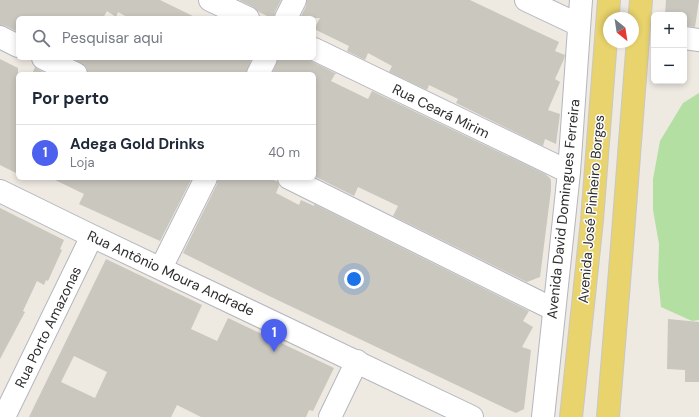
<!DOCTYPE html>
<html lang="pt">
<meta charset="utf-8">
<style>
:root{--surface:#fff;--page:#f2f2f3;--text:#1f2937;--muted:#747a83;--line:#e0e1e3;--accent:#4d61ef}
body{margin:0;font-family:"DM Sans",sans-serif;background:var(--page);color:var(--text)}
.controls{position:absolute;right:12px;top:12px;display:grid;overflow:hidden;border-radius:6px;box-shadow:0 2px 6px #0003}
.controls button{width:36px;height:36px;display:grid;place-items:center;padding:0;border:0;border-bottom:1px solid var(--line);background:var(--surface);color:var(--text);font:20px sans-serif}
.compass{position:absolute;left:603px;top:12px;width:36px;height:36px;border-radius:50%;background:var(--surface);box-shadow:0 2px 6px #0003;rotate:150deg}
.you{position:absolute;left:354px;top:279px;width:14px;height:14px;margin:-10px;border:3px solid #fff;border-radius:50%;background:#1a73e8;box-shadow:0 0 0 6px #1a73e833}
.badge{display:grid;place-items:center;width:26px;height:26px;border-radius:50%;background:var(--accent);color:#fff;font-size:13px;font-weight:700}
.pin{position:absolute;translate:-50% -33px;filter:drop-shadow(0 1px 2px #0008)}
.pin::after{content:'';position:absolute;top:21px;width:14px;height:12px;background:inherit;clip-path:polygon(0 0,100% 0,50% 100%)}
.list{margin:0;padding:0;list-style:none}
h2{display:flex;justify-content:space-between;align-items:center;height:52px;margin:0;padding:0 16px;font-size:17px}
h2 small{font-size:13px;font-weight:400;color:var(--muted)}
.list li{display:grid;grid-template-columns:26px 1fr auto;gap:12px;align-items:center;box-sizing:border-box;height:56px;padding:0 16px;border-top:1px solid var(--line)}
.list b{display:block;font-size:15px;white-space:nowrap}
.list p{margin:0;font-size:13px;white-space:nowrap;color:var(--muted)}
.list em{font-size:13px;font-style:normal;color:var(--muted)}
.icon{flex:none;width:22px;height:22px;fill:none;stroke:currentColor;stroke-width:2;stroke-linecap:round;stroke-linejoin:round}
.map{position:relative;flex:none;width:699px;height:417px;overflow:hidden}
.search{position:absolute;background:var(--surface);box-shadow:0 2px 6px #0003;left:16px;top:16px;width:300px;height:44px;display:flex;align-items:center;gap:10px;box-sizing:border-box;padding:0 14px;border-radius:6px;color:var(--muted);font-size:15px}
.panel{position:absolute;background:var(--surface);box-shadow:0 2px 6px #0003;left:16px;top:72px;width:300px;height:108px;border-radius:6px}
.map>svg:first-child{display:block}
.green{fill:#b3e0a2}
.building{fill:#cac7bf;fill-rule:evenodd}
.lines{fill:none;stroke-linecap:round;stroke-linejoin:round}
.minor-casing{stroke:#b4b6c0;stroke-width:24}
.major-casing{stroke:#c8c8c8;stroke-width:24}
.minor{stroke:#fff;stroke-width:22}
.major{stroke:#e8d36c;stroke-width:22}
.labels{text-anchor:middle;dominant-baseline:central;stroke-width:3;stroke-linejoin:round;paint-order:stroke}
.street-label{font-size:14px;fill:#2d2d2d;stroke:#fff}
</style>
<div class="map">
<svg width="699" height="417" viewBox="0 0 699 417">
<rect width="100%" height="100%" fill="#eee9e1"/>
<path class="green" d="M 699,93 L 699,320 L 692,321 L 661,307 L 658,278 L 659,244 L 653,210 L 653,179 L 660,141 L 683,103 Z"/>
<path class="building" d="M 0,0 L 160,0 L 197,18 L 129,18 L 118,12 L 116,17 L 107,11 L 103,18 L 18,18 L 18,32 L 6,26 L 0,25 Z
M 239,0 L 281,0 L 275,12 L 274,18 L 271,18 L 259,12 L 253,7 Z
M 307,0 L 470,0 L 531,29 L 559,42 L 555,51 L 565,55 L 564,59 L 555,79 L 560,82 L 548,110 L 560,114 L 556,144 L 545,139 L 543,146 L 456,103 L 458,99 L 429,85 L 427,90 L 389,72 L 392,66 L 368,53 L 365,60 L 347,51 L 349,46 L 314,29 L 320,18 L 300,18 L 306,6 Z
M 666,0 L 699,0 L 695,27 L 684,26 L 684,15 L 665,15 Z
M 72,58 L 252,58 L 246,74 L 88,74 L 86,67 Z
M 278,58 L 305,58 L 337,74 L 335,74 L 331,81 L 368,99 L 372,91 L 545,174 L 550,178 L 551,181 L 551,190 L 540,277 L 527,282 L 393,216 L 398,206 L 358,187 L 354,196 L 314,176 L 314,74 L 272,74 Z
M 0,59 L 18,68 L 18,174 L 0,165 Z
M 35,67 L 38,69 L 47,74 L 32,74 Z
M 51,178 L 192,178 L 160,241 L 79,204 L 84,194 Z
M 218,178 L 269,178 L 278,182 L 279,186 L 276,193 L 299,205 L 301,200 L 314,206 L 314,204 L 529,311 L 523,321 L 533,327 L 522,347 L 531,350 L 524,409 L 516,413 L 507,409 L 267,295 L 183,253 L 217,184 Z
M 0,208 L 64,240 L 60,249 L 62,250 L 48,281 L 46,280 L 44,285 L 37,281 L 23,311 L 25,312 L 0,359 Z
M 106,259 L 202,305 L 191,329 L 217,341 L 228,318 L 334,368 L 313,411 L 309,410 L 306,417 L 201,417 L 177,405 L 171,417 L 29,417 ZM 74,356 L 107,372 L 95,398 L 61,382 Z
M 668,319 L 699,322 L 699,382 L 685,382 L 685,370 L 667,369 Z"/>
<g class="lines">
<g class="minor-casing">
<path id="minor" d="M 210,0 L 248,18
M 526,0 L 579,25
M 286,18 L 295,0
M 0,37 L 18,46
M 684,38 L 699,40
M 314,49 L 569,172
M 43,58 L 76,74
M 258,74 L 266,58
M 289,178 L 553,309
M 0,191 L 92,236 L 472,417
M 161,268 L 206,178
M 4,417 L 92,236
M 330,417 L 357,361
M 543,417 L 569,172 L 581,0"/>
</g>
<g class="major-casing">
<path id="major" d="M 571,417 L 592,220 L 609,0
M 608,417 L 622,246 L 641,0"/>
</g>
<use href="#minor" class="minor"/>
<use href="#major" class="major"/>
</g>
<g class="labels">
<g class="street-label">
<text transform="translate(441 111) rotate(26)">Rua Ceará Mirim</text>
<text transform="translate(563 209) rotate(-84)">Avenida David Domingues Ferreira</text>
<text transform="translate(591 209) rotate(-85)">Avenida José Pinheiro Borges</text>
<text transform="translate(171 273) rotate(25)">Rua Antônio Moura Andrade</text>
<text transform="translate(48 327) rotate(-64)">Rua Porto Amazonas</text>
</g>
</g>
</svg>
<div class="controls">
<button>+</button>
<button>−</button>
</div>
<svg class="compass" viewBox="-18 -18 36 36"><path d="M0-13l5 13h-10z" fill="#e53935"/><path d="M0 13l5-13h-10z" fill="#747a83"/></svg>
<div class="you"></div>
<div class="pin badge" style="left:274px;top:352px">1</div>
<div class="search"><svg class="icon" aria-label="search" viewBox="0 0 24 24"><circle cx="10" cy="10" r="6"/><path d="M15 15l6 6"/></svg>Pesquisar aqui</div>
<section class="panel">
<h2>Por perto<small></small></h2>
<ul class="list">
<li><span class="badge">1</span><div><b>Adega Gold Drinks</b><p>Loja</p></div><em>40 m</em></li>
</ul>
</section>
</div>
